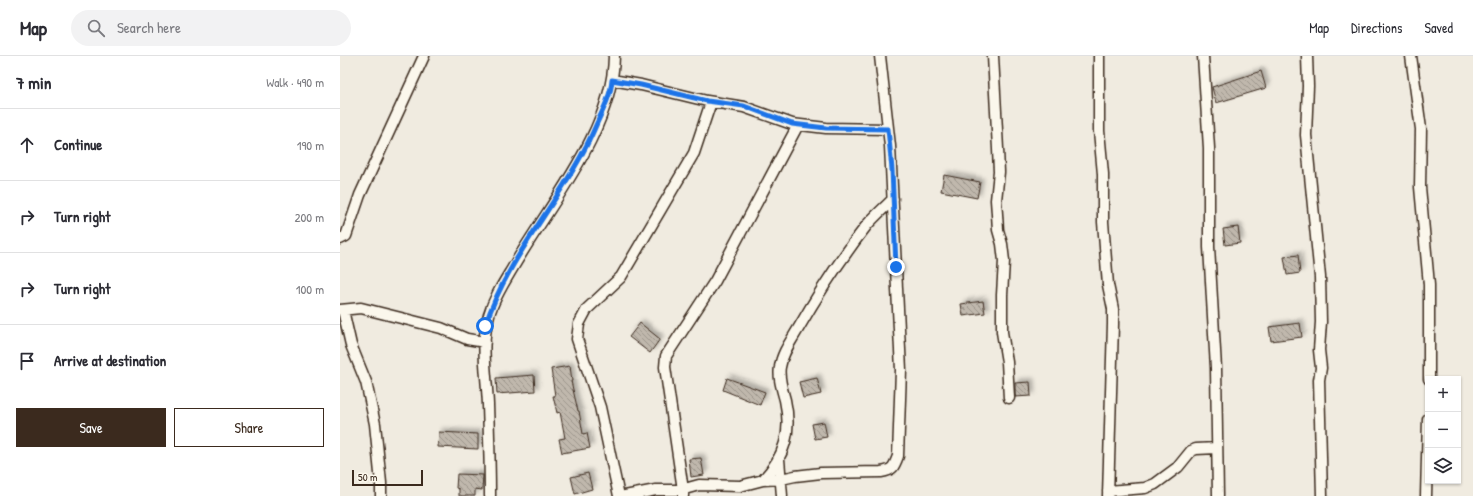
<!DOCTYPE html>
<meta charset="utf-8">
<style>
:root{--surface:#fff;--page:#f2f2f3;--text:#2b2b33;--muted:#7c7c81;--line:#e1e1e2;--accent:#3b2a1e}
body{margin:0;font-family:"Patrick Hand",sans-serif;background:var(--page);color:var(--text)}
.controls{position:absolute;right:12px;bottom:12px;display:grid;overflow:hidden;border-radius:0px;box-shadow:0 1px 3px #0004}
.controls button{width:36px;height:36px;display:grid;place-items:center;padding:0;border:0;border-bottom:1px solid var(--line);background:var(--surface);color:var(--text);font:20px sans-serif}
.scale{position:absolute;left:12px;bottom:10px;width:71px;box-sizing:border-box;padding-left:4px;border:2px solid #3b2a1e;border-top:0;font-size:11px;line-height:14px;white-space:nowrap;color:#3b2a1e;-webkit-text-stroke:3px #fbf7ec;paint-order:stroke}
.stop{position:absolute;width:12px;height:12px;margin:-9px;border:3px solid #1a73e8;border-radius:50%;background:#fff}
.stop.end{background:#1a73e8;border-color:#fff;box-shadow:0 1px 4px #0008}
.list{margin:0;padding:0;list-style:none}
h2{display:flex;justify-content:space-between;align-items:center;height:52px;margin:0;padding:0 16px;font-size:17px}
h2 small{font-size:13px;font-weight:400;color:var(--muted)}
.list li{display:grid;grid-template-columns:26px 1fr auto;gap:12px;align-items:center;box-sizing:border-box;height:72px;padding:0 16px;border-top:1px solid var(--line)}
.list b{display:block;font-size:15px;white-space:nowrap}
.list em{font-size:13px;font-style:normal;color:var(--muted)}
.actions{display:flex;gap:8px;padding:12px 16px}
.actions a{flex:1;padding:9px 0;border:1px solid var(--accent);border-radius:0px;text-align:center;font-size:14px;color:var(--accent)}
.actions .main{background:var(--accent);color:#fff}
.icon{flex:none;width:22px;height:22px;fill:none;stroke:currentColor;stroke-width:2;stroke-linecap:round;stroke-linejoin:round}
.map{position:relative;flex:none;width:1133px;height:440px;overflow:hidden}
header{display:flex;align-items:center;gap:24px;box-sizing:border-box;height:56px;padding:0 20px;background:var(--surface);border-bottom:1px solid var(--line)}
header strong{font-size:19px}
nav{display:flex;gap:22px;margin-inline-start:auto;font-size:14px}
.search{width:280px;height:36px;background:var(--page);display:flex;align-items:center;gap:10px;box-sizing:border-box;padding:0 14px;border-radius:22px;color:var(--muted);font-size:15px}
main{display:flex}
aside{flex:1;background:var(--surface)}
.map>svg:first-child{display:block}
.building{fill:url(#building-back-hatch);stroke:#3b2a1e;filter:url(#shadow)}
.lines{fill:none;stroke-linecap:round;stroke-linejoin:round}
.minor-casing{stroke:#3b2a1e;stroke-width:13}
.minor{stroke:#fbf7ec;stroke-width:10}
.route{stroke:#1a73e8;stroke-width:5}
</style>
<header>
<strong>Map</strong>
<div class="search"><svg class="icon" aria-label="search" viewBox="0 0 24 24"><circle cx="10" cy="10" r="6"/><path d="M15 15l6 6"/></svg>Search here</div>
<nav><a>Map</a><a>Directions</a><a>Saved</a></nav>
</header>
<main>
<aside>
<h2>7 min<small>Walk · 490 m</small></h2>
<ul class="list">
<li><svg class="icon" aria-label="ahead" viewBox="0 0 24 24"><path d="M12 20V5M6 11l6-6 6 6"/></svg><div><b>Continue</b></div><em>190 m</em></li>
<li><svg class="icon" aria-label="right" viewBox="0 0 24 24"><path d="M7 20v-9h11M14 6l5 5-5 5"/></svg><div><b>Turn right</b></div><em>200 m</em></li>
<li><svg class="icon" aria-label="right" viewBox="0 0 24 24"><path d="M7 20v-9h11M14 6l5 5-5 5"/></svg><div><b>Turn right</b></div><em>100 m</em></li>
<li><svg class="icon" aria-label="arrive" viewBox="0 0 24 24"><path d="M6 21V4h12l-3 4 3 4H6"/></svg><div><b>Arrive at destination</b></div></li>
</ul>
<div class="actions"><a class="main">Save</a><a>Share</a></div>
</aside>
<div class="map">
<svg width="1133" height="440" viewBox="0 0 1133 440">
<defs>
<pattern id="building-back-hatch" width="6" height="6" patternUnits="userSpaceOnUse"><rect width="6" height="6" fill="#c0b8ad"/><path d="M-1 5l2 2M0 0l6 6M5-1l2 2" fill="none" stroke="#9d968c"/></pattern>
<filter id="shadow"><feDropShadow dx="3.5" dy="-3.5" stdDeviation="2" flood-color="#0004"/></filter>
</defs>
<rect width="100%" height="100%" fill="#f0ebe0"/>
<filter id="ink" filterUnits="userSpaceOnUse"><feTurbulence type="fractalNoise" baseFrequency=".025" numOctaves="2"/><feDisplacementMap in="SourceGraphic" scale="8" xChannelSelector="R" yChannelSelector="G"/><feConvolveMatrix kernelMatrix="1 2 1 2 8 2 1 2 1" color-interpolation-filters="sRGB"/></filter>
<g filter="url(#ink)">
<path class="building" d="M 921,15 L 926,32 L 876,47 L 872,31 Z
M 604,119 L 640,126 L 637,142 L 601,135 Z
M 898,171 L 900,187 L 885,189 L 883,173 Z
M 958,199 L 960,217 L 947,219 L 944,201 Z
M 643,245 L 645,257 L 623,260 L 621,248 Z
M 300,267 L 320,283 L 310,297 L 289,281 Z
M 960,267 L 962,281 L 931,285 L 929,271 Z
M 230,310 L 232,325 L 231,325 L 238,355 L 239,355 L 243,378 L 247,377 L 250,392 L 222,397 L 219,383 L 225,382 L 220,356 L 217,357 L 213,340 L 215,340 L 211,313 Z
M 194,319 L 195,335 L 157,338 L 156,322 Z
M 387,322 L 425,336 L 420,349 L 383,334 Z
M 477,322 L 481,338 L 463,342 L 459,326 Z
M 690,326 L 691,340 L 675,341 L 675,327 Z
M 484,366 L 487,381 L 475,383 L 472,368 Z
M 99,376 L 138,378 L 138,393 L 98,391 Z
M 361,402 L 364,419 L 351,421 L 349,403 Z
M 248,417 L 252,433 L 235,438 L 231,421 Z
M 117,418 L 143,419 L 142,434 L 135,433 L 135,440 L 119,440 L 119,433 L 116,432 Z"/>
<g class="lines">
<g class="minor-casing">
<path id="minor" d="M 653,0 L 658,93 L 659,116 L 656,144 L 657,158 L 658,174 L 662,188 L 664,205 L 662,239 L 662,276 L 667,306 L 669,342
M 759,0 L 759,75 L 763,118 L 763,166 L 768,229 L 773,253 L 773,268 L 768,440
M 863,0 L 869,92 L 869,191 L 876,312 L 878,440
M 967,0 L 968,30 L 966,79 L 980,221 L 981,266 L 979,294 L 981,312 L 979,324 L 982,440
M 1071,0 L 1081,73 L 1080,131 L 1089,229 L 1089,323
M 272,24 L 301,29 L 367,45 L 404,51 L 452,68 L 486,72 L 547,73
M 0,183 L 6,180 L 20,139 L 84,0
M 0,254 L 21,252 L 101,272 L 127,283 L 145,286
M 3,254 L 11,289 L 26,326 L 35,368 L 41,427 L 41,440
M 439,403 L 442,440
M 423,424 C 445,400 452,376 445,344 C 442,333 438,321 440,311 C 442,297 451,285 458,273 C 478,238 502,201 527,169 C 535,160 544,152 553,143
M 768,435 L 805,432 L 815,428 L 838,411 L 851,395 L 856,393 L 877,392
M 150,440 C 150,410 149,379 148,349 C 147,320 140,287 149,259 C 154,242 163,228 172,213 C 208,150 273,75 274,0
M 279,440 L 260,351 L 237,283 L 239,268 L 247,253 L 281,221 L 354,97 L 371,46
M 285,440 L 316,434 L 341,434 L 359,429 L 400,430 L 423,424 L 441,423 L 455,420 L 481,417 L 541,416 C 553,414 554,411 558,400 L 561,314 L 550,90 L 540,0
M 343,440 L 343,434 L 325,311 L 326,300 L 375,225 L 458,69
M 1086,440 L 1088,363"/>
</g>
<use href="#minor" class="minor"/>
</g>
</g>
<g class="lines" filter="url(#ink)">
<path class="route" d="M 145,270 C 169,196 227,139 257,67 C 263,54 271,39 272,24 L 301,29 L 367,45 L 404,50 L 452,68 L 486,72 L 548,73 L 552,113 L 556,211"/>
</g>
</svg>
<div class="controls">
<button>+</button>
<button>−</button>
<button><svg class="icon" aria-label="layers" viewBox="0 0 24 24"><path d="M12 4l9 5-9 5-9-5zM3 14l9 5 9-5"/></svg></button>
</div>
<div class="scale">50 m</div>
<div class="stop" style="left:145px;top:270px"></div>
<div class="stop end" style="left:556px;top:211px"></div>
</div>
</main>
